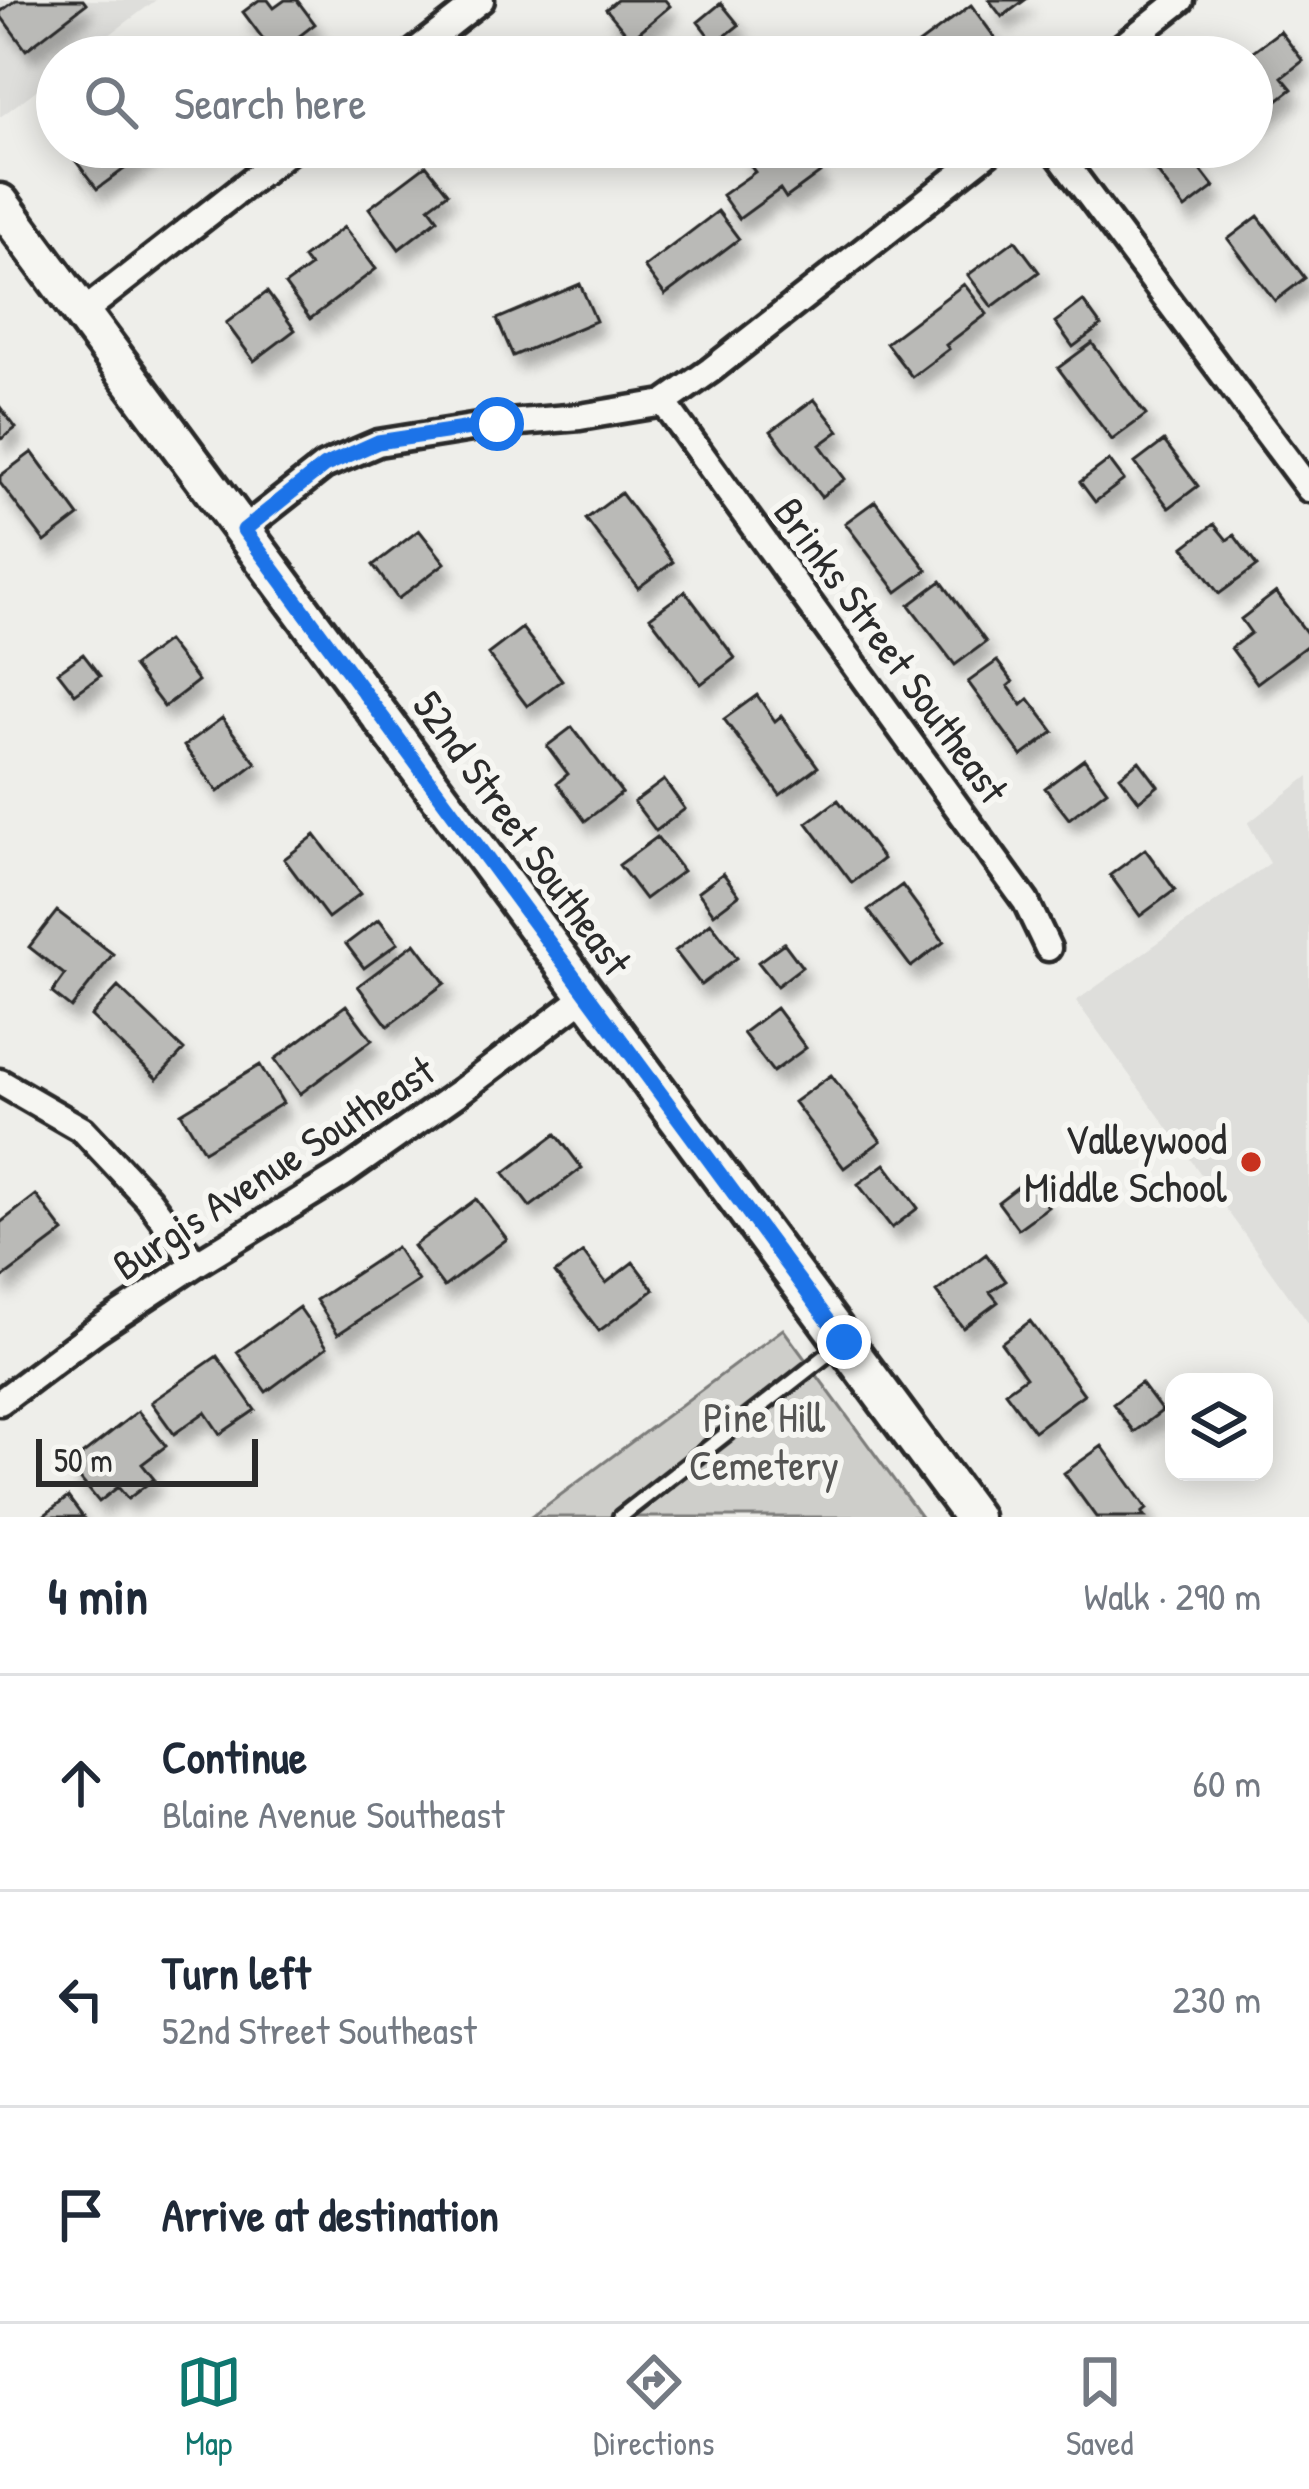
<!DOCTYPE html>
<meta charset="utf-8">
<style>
:root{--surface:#fff;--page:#f2f2f3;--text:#1f2937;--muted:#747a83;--line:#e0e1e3;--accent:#0f766e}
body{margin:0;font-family:"Patrick Hand",sans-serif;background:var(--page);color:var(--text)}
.controls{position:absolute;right:36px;bottom:36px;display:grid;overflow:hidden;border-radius:24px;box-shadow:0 6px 30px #0003}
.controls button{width:108px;height:108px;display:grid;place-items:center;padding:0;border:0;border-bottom:3px solid var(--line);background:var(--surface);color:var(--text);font:60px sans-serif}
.scale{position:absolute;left:36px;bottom:30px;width:222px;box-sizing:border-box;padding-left:12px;border:6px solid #2b2b2b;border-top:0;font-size:33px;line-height:42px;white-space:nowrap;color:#2b2b2b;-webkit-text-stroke:9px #f6f6f2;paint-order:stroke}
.stop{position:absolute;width:36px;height:36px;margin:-27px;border:9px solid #1a73e8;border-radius:50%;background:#fff}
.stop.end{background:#1a73e8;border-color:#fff;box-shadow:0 3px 12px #0008}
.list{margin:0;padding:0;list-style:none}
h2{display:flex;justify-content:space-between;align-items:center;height:156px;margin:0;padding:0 48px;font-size:51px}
h2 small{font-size:39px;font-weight:400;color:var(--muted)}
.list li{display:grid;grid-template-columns:78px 1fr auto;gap:36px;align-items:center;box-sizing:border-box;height:216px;padding:0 48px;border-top:3px solid var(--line)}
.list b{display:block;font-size:45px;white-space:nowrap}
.list p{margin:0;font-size:39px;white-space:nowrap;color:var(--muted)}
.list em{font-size:39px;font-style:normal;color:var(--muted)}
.icon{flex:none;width:66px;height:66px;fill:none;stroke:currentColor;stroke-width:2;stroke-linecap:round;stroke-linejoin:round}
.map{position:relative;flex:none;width:1309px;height:1517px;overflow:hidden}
.search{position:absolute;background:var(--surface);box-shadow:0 6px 30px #0003;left:36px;right:36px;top:36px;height:132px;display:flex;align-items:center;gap:30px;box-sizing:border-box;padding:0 42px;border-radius:66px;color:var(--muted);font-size:45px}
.sheet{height:804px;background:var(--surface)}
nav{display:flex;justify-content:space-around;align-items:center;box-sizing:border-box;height:168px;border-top:3px solid var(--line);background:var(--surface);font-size:33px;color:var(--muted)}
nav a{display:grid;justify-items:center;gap:6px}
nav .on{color:var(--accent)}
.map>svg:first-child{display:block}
.built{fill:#dededb}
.green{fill:#cececa;stroke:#7c7c7a;stroke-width:3}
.building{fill:#babab7;stroke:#2b2b2b;stroke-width:3;filter:url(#shadow)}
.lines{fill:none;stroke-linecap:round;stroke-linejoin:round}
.lane-casing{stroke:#2b2b2b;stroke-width:21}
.street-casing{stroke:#2b2b2b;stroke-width:33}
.secondary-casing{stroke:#2b2b2b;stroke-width:45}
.lane{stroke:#f6f6f2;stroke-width:12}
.street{stroke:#f6f6f2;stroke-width:24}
.secondary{stroke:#f6f6f2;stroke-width:36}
.route{stroke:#1a73e8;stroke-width:15}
.poi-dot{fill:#c8321e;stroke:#f6f6f2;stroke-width:4.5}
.labels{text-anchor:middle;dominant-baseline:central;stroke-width:12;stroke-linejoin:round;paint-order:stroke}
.street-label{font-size:42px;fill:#2b2b2b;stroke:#f6f6f2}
.poi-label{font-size:42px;fill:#2b2b2b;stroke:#f6f6f2;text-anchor:end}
.park-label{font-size:42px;fill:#545453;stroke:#f6f6f2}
</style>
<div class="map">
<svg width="1309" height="1517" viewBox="0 0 1309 1517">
<defs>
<filter id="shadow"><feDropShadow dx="7" dy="13" stdDeviation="6" flood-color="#0004"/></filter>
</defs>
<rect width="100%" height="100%" fill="#eeeeea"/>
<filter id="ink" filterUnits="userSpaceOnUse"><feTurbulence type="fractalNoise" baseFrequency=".00833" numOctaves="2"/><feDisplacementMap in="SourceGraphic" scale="24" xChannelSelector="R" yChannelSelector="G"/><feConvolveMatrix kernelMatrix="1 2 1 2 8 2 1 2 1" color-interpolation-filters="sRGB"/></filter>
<g filter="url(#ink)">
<path class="built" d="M 0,0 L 156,0 L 80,57 L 57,57 L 57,75 L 0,117 Z
M 1309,776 L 1309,1324 L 1076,1001 L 1270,863 L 1248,823 Z"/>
<path class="green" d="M 783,1329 L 921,1517 L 531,1517 Z"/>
<path class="building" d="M 16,0 L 83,0 L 86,4 L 26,50 L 0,15 L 0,12 Z
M 259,0 L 268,0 L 274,8 L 285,0 L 297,0 L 315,24 L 275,55 L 243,12 Z
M 617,0 L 665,0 L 670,6 L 631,39 L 606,9 Z
M 989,0 L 1025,0 L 1002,17 Z
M 721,3 L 739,25 L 715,44 L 698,22 Z
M 971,5 L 996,39 L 973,57 L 901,57 Z
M 1280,31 L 1303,61 L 1282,77 L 1292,89 L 1252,120 L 1252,57 L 1245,57 Z
M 583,37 L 598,57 L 557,57 Z
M 92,147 L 153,147 L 153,148 L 97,189 L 75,160 Z
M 758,147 L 802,147 L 820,173 L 786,198 L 780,189 L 739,219 L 722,195 L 755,172 L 744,157 Z
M 1155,147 L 1193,147 L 1187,152 L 1214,187 L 1185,209 L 1145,156 Z
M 426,165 L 448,193 L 429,207 L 438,219 L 399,249 L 369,208 Z
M 718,211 L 739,239 L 665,295 L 644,267 Z
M 1258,216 L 1305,278 L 1275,301 L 1228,239 Z
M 344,227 L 376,269 L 310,319 L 285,285 L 310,267 L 303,258 Z
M 1015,240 L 1039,272 L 992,307 L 968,275 Z
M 580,284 L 596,321 L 513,356 L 497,319 Z
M 964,284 L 987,314 L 946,345 L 949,349 L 912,377 L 886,343 Z
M 267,292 L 295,330 L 254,361 L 226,323 Z
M 1083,301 L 1101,326 L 1073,347 L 1055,322 Z
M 1092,343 L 1146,415 L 1112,440 L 1058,368 Z
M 814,399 L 839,431 L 820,445 L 845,479 L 821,497 L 771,431 Z
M 0,407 L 16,428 L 0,440 Z
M 1164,441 L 1198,486 L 1169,508 L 1135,463 Z
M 32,452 L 79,516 L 45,542 L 0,483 L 0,476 Z
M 1109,460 L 1124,480 L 1095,502 L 1080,482 Z
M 621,493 L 673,562 L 638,588 L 586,519 Z
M 875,501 L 927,570 L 897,592 L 845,523 Z
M 1214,524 L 1227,540 L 1234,535 L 1257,566 L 1219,594 L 1184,547 Z
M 419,530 L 445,563 L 398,599 L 373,565 Z
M 941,581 L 986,642 L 955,665 L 909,605 Z
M 685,591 L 735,658 L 701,684 L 650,617 Z
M 1276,592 L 1309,636 L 1309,644 L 1257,683 L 1231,648 L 1251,633 L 1241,619 Z
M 522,628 L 562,680 L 527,706 L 488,654 Z
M 167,641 L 198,681 L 164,707 L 133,666 Z
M 83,654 L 100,676 L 75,694 L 58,672 Z
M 997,661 L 1013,682 L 1008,686 L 1022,705 L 1029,699 L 1054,732 L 1022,756 L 968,682 Z
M 757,695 L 775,721 L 781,716 L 818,767 L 780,795 L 724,719 Z
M 222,718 L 256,763 L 218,792 L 184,746 Z
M 572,727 L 622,793 L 585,821 L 557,783 L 568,774 L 547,746 Z
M 1084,759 L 1107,790 L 1069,819 L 1045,788 Z
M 1139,761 L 1158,786 L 1139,801 L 1120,776 Z
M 664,780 L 685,809 L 656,831 L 634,802 Z
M 838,800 L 883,859 L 852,883 L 807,823 Z
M 315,835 L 360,894 L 328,918 L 284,859 Z
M 657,837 L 683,871 L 645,899 L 619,865 Z
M 1145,849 L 1175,890 L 1140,916 L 1110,875 Z
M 723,873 L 739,895 L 714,914 L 698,892 Z
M 902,885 L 944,942 L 911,967 L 868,910 Z
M 57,911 L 113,954 L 71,1008 L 52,993 L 65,975 L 29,947 Z
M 379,919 L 398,943 L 364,968 L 346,944 Z
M 711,923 L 737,958 L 701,985 L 675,951 Z
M 415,943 L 445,983 L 388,1026 L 358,986 Z
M 784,943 L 802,967 L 777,986 L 758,962 Z
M 118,987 L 184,1050 L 157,1079 L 91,1016 Z
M 346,1005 L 372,1040 L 300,1094 L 275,1059 Z
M 776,1008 L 806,1048 L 773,1072 L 743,1033 Z
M 260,1065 L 283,1103 L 204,1151 L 181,1113 Z
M 831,1075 L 881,1141 L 844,1168 L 794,1102 Z
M 556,1134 L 582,1168 L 530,1207 L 504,1173 Z
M 885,1164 L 918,1208 L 892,1228 L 858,1184 Z
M 1028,1179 L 1048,1207 L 1018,1229 L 998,1202 Z
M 36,1195 L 64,1232 L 0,1280 L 0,1223 Z
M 476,1199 L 507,1239 L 444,1287 L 413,1246 Z
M 396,1247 L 418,1281 L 338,1334 L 316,1300 Z
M 583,1252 L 606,1283 L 633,1262 L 654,1290 L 599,1331 L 555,1273 Z
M 986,1254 L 1006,1281 L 990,1292 L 998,1302 L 963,1328 L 936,1292 Z
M 299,1307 L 327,1347 L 266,1392 L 237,1352 Z
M 1030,1321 L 1084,1394 L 1034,1431 L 1005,1392 L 1026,1377 L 1001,1343 Z
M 217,1356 L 255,1410 L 220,1434 L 205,1412 L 174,1434 L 151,1402 Z
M 1141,1383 L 1162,1411 L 1134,1432 L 1113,1404 Z
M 138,1411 L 166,1446 L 142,1464 L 154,1479 L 128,1499 L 118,1487 L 99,1502 L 69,1465 Z
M 1102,1446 L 1147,1509 L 1142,1513 L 1145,1517 L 1096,1517 L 1064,1473 Z
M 68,1497 L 83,1517 L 42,1517 Z"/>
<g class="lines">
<g class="lane-casing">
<path id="lane" d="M 620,1517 L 841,1344"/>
</g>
<g class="street-casing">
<path id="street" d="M 408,57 L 481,0
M 1109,57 L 1181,0
M 1053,147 L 1309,489
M 82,313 L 294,147
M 664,403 L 1026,902 L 1048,948
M 244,529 L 324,466 L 378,443 L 497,424 L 580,417 L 664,403 L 711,370 L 995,147
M 0,1082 L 83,1130 L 148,1199 L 196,1264
M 0,1402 L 96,1330 L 196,1264 L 343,1174 L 461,1091 L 587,995"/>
</g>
<g class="secondary-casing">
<path id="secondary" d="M 0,203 L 973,1517"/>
</g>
<use href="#lane" class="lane"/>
<use href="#street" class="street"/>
<use href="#secondary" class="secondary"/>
</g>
</g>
<g class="lines" filter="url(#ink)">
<path class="route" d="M 497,424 L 378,442 L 324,466 L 244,530 L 844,1342"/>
</g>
<circle class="poi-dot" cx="1251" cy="1162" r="12"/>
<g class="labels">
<g class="street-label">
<text transform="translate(892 650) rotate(54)">Brinks Street Southeast</text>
<text transform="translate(523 833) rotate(54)">52nd Street Southeast</text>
<text transform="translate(273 1167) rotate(-33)">Burgis Avenue Southeast</text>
</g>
<g class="poi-label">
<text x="1227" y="1138">Valleywood<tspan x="1227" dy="48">Middle School</tspan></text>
</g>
<g class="park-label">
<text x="764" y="1416">Pine Hill<tspan x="764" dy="48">Cemetery</tspan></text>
</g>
</g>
</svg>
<div class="controls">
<button><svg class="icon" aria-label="layers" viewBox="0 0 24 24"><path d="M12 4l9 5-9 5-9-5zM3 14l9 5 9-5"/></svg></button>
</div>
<div class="scale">50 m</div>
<div class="stop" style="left:497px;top:424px"></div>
<div class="stop end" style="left:844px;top:1342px"></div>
<div class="search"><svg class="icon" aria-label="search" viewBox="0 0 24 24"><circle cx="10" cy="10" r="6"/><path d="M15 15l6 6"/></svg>Search here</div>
</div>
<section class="sheet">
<h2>4 min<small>Walk · 290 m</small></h2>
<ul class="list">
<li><svg class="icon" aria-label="ahead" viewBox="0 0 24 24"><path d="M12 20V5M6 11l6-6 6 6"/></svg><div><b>Continue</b><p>Blaine Avenue Southeast</p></div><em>60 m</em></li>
<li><svg class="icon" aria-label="left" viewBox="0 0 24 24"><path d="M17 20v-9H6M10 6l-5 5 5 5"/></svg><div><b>Turn left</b><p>52nd Street Southeast</p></div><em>230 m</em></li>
<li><svg class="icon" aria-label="arrive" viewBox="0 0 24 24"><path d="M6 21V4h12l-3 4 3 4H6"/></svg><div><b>Arrive at destination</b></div></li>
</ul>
</section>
<nav>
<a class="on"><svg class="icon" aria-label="map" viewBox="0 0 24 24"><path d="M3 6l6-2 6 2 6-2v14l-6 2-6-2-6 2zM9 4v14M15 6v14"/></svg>Map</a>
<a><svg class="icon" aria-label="directions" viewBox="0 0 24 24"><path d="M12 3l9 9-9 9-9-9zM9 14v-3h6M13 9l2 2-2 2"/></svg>Directions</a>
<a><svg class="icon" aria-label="saved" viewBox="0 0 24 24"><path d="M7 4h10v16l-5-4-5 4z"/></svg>Saved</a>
</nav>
